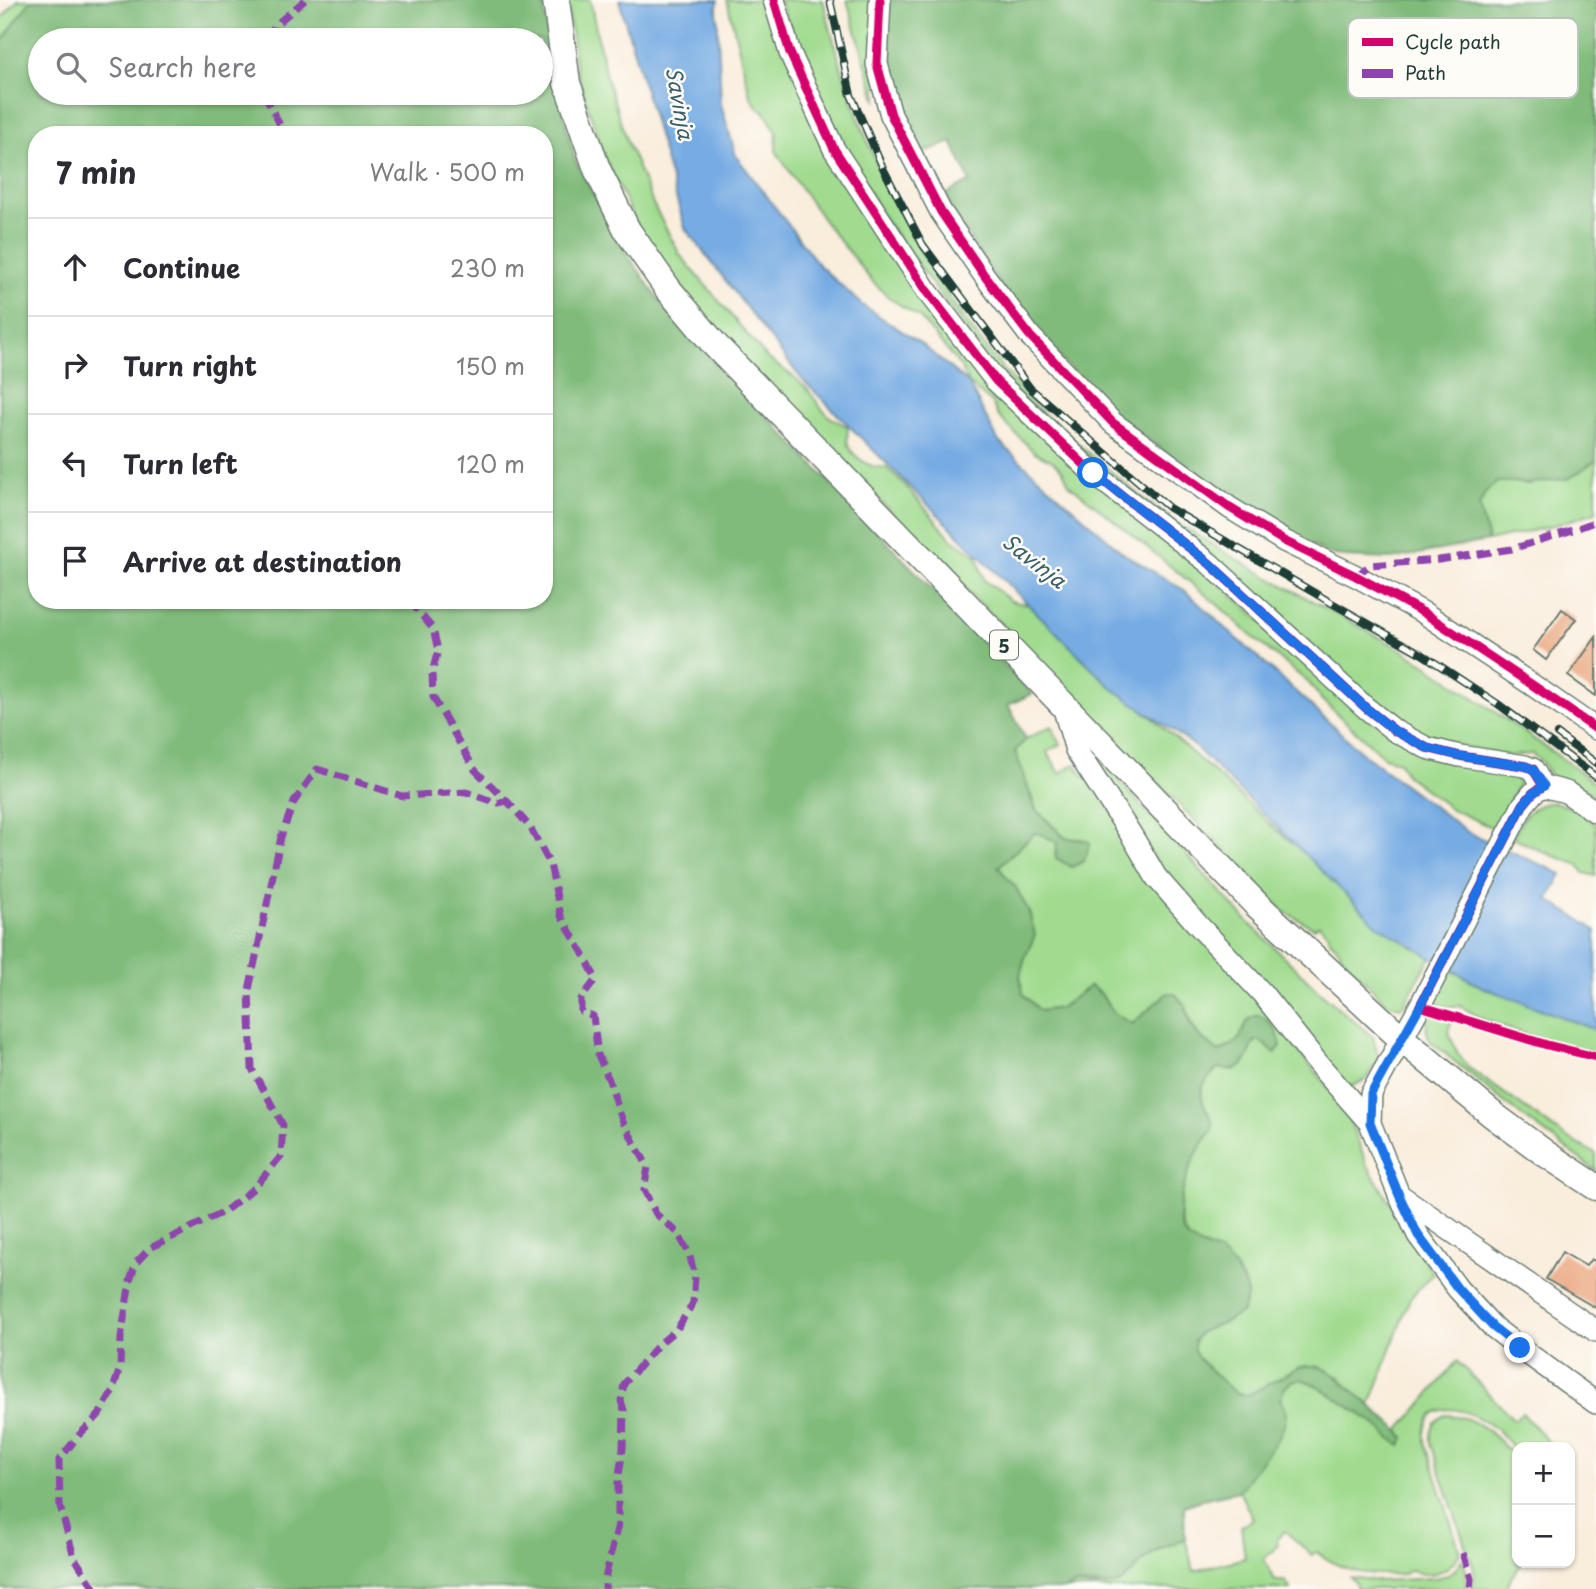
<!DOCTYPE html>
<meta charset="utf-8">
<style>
:root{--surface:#fff;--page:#f7f7f7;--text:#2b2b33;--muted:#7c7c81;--line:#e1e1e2}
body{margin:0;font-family:"Playpen Sans",sans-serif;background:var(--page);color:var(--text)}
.controls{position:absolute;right:21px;bottom:21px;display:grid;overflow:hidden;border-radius:14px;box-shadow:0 2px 5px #0004}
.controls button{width:63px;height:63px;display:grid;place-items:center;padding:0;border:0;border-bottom:2px solid var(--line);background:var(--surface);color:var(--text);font:35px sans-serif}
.stop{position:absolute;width:21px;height:21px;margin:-16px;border:5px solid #1a73e8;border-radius:50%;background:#fff}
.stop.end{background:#1a73e8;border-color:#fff;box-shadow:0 2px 7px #0008}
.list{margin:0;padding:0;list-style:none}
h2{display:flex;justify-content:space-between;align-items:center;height:91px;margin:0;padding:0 28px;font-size:30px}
h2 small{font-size:23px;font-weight:400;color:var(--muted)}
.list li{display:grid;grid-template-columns:46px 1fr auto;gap:21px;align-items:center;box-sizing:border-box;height:98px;padding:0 28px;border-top:2px solid var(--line)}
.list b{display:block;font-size:26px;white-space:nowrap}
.list em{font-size:23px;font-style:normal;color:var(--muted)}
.icon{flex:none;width:38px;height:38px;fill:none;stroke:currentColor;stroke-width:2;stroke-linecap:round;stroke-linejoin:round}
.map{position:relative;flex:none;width:1596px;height:1589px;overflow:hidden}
.search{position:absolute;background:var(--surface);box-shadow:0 2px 5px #0004;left:28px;top:28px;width:525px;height:77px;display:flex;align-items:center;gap:18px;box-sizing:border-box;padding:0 24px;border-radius:38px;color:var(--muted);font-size:26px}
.panel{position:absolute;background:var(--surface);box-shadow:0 2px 5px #0004;left:28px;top:126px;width:525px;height:483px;border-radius:28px}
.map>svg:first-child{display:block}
.green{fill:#a0db8f;stroke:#608c62;stroke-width:2}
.forest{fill:#80bb7a;stroke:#507c57;stroke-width:2;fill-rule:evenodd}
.water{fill:#76abe3;stroke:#4a748c;stroke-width:2}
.building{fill:#eba882}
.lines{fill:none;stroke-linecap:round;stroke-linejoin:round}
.minor-casing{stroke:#6b7b6f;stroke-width:24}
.major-casing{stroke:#6b7b6f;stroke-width:29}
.minor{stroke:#fff;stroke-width:21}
.major{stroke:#fff;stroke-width:26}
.rail-casing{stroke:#1f3d34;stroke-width:8}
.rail{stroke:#fdfcf7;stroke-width:5;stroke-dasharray:16;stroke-linecap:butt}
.quiet{stroke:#8e44ad;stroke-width:7;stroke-dasharray:14 7;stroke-linecap:butt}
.cycleway-casing{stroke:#fdfcf7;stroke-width:13}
.cycleway{stroke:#d6006c;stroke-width:9}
.route{stroke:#1a73e8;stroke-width:9}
.labels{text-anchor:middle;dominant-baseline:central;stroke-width:5;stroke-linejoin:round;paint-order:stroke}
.shield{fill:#fdfcf7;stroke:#62766e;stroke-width:2}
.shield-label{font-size:18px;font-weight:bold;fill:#1f3d34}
.water-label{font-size:21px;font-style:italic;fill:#395e69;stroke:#fdfcf7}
.key{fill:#fdfcf7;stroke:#bac3bc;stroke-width:2}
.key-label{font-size:19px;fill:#1f3d34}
</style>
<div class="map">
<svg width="1596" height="1589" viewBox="0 0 1596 1589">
<rect width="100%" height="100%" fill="#fdfcf7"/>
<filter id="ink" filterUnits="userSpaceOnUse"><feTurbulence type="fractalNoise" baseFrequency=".0143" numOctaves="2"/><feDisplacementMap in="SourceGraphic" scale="14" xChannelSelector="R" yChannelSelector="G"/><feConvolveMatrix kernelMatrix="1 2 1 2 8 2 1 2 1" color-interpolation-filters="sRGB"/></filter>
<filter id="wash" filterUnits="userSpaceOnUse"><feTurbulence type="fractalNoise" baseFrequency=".00686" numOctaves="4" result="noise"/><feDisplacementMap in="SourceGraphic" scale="28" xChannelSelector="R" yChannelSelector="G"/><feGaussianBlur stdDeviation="1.57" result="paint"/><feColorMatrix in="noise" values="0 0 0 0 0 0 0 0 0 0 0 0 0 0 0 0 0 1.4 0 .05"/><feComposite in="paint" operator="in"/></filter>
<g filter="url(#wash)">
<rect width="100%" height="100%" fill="#f9eddc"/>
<path class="green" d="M 18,0 L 31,0 L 0,44 L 0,20 Z
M 567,0 L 590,0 L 606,77 L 628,144 L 653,204 L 680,255 L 767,358 L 794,377 L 808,390 L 822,409 L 830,417 L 848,427 C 848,432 846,440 848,445 C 854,458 872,470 886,467 L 905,485 L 950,537 L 977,556 L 984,580 L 1011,601 L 1034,606 L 1095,667 L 1226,783 L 1275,829 L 1354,892 L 1434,952 L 1402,1007 L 1389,1004 L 1382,999 L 1343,958 L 1339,949 L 1328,938 L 1329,934 L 1319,925 L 1314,928 L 1285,912 L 905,527 L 717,333 L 644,239 L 605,159 L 576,69 Z
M 727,0 L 767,0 L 781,39 L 950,332 L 1144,516 L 1360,709 L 1517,774 L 1516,779 L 1519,782 L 1497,830 L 1451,809 L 1406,775 L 1399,762 L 1384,757 L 1322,700 L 1309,683 L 1255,639 L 1217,604 L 1069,484 L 1063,471 L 1053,461 L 1034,452 L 998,416 L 992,403 L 968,383 L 961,367 L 920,318 L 891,299 L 872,281 L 827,225 L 795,180 L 776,151 L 777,132 L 764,111 L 758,108 L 750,95 Z
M 779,0 L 823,0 C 860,156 933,305 1049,418 C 1065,434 1083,448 1101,463 C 1120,479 1138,496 1159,510 C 1235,563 1321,604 1402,650 C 1425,663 1447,679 1469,694 C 1512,723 1554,753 1596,783 L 1596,796 L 1568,780 L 1552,778 L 1542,762 L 1532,754 L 1510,756 L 1417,737 L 1154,516 L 1001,378 L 851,173 Z
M 847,0 L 875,0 L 877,102 Z
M 1596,460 L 1596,512 L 1548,527 L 1488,541 L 1479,506 L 1486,492 L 1497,482 L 1514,482 L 1526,484 L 1570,478 Z
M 1051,726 L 1061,744 L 1047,752 L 1060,773 L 1075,764 L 1257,1001 L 1344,1106 L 1367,1165 L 1433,1273 L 1410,1298 L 1370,1405 L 1351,1390 L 1339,1376 L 1300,1367 C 1290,1372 1253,1394 1247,1395 C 1234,1396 1197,1363 1194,1351 C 1193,1344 1196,1335 1201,1331 C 1208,1326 1219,1324 1227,1321 L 1244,1282 C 1234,1268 1227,1255 1210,1249 C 1203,1246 1197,1246 1191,1241 C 1168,1221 1187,1168 1200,1146 C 1204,1139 1210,1136 1212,1128 C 1214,1122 1211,1119 1208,1113 C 1196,1090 1200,1087 1218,1068 L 1234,1070 L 1244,1063 L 1255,1041 L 1260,1041 L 1275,1052 L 1268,1021 L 1257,1016 L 1248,1021 L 1240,1039 L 1219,1052 C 1200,1040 1190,1027 1186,1006 L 1167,993 L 1132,1025 L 1114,1013 L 1101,994 L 1090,986 L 1060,1008 L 1039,1011 L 1023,994 L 1020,975 L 1025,957 L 1034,935 L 1029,912 L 1016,888 L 998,867 L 1036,832 L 1058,842 L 1085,840 L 1065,838 L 1036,809 L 1015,751 L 1026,739 Z
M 1088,747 L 1248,922 L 1321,993 L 1373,1037 L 1379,1059 L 1365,1080 L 1353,1086 L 1344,1084 L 1183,901 L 1082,750 Z
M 1554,802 L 1581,811 L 1596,825 L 1596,876 L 1584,873 L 1579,865 L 1546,853 L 1513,838 C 1523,817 1529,804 1554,802 Z
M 1447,969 L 1553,1013 L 1596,1022 L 1596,1053 L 1562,1046 L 1509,1029 L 1482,1019 L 1460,1006 L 1446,1007 L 1436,1003 L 1433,1000 Z
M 1430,1012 L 1452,1019 L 1448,1031 L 1457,1052 L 1469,1068 L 1564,1136 L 1596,1154 L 1596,1171 L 1509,1106 L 1431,1042 C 1425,1031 1425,1024 1430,1012 Z
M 1457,1361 L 1514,1420 L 1522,1413 L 1553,1447 L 1517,1447 L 1517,1453 C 1511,1446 1505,1438 1498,1431 C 1476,1411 1422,1390 1425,1441 L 1460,1552 C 1453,1570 1429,1580 1412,1570 L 1407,1571 L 1405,1574 C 1369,1575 1345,1575 1316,1551 L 1312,1555 L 1285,1531 L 1277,1539 L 1278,1545 L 1264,1559 L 1275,1581 L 1285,1581 L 1291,1589 L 1065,1589 C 1081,1580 1086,1589 1097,1587 C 1104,1585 1111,1579 1117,1576 C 1140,1563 1159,1547 1185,1539 L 1194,1571 L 1245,1558 L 1241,1526 L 1253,1519 L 1239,1491 L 1281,1434 L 1280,1400 L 1284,1389 L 1291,1381 L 1302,1379 L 1316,1385 L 1374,1423 L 1391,1439 L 1404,1437 L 1399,1431 Z
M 1445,1415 C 1477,1415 1498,1438 1517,1461 L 1517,1563 L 1523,1563 L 1512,1576 L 1506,1589 L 1471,1589 C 1476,1575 1475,1567 1468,1554 L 1431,1444 C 1430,1431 1432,1421 1445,1415 Z
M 1462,1559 C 1467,1570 1468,1578 1465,1589 L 1355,1589 L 1357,1587 L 1350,1577 L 1379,1581 L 1435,1578 L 1448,1575 L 1457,1568 Z"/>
<path class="forest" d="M 31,0 L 544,0 L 545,16 L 565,121 L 575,160 L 623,248 L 657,297 L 696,342 L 1032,694 L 1008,705 L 1026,739 L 1015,751 L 1035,809 L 1065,838 L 1085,840 L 1090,843 L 1084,861 L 1072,867 L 1056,858 L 1057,842 L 1036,832 L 998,867 L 1016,888 L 1029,912 L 1035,935 L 1025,957 L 1020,975 L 1023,994 L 1040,1011 L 1060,1008 L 1090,986 L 1101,994 L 1114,1013 L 1132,1024 L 1167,993 L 1175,994 L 1186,1006 L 1189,1022 L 1201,1038 L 1219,1052 C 1225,1049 1233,1045 1238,1040 C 1244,1034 1244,1020 1253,1017 C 1268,1011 1279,1035 1281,1046 L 1275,1053 L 1260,1041 L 1255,1041 C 1244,1064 1246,1072 1218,1068 C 1200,1086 1196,1090 1208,1113 C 1211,1119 1213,1121 1212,1128 C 1210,1136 1205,1139 1201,1146 C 1189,1164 1177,1202 1180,1222 C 1185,1246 1202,1244 1220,1253 C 1230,1259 1248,1285 1247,1297 C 1246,1302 1243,1308 1242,1312 L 1227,1321 L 1200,1332 L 1194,1341 L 1194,1350 L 1198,1358 L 1228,1387 L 1237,1393 L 1248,1395 L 1300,1367 C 1324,1361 1337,1377 1353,1391 C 1368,1404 1384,1417 1399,1431 L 1404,1437 L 1401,1445 L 1391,1439 L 1374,1423 L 1316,1385 L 1302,1379 L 1292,1381 L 1284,1389 L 1280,1399 C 1296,1420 1275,1442 1263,1459 C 1255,1469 1247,1480 1239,1491 L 1210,1497 L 1184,1506 L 1185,1539 C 1169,1544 1154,1550 1142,1562 C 1135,1569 1127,1580 1118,1584 C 1100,1589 1081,1580 1065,1589 L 0,1589 L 0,44 ZM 40,40 L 541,40 L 541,93 L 40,93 ZM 37,135 L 544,135 L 544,600 L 37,600 Z
M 883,0 L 1596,0 L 1596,460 L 1570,478 L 1526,484 L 1514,482 L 1497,482 L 1486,492 L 1479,506 L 1488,541 L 1391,559 L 1345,557 L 1326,553 L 1232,502 L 1108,409 L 1019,315 L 943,196 L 970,181 L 952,142 L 916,155 L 885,84 Z"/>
<path class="water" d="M 619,0 L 718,0 L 717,8 L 721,104 L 736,156 L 819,265 L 862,305 L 920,343 L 968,383 L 999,442 L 1123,553 L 1184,590 L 1366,756 L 1469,833 L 1562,874 L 1548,900 L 1596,930 L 1596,1030 L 1482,987 L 1378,926 L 1192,744 L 1113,689 L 800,377 L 685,228 Z"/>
<g id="blocks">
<path class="building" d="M 1562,609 L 1576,619 L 1546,660 L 1533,650 Z
M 1596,637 L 1596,696 L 1568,676 Z
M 1562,1252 L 1586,1266 L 1591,1259 L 1596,1262 L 1596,1308 L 1546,1279 Z"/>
</g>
</g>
<g filter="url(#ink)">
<use href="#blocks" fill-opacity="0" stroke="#6b7b6f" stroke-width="2"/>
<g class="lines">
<g class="minor-casing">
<path id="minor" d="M 774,0 L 790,53 L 834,149 L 927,291 L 996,381 L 1093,473 L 1209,563 L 1366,708 L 1395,731 L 1427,748 L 1460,756 L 1525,766 L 1533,769 L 1543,786 L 1566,792 L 1596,812
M 880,0 L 877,64 L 891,115 L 941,212 L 984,275 L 1030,336 L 1113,423 L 1230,508 L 1284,541 L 1356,576 L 1424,613 L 1531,684 L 1596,729
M 1063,706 L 1076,750 L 1132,836 L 1156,877 L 1198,925 L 1262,993 L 1320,1066 L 1370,1123 L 1399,1195 L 1418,1235 L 1458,1289 L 1493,1327 L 1520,1348 L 1596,1403
M 1370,1123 L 1371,1094 L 1420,1006 L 1523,805 L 1533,793 L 1543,786
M 1401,1196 L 1596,1331"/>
</g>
<g class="major-casing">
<path id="major" d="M 556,0 L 567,83 L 597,169 L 627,230 L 668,289 L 715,345 L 1254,902 L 1402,1039 L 1493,1115 L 1546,1154 L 1596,1187"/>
</g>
<use href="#minor" class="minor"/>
<use href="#major" class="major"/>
<g class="rail-casing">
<path id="rail" d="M 830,0 L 851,95 L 883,168 L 923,245 L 1030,388 L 1169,508 L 1330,602 L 1422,654 L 1498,704 L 1596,777
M 1557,734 L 1596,763"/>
</g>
<use href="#rail" class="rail"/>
<path class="quiet" d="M 270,40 L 274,26 L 305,0
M 264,93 L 285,135
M 1356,576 L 1370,565 L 1439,560 L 1512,549 L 1576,529 L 1596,521
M 409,600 L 433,629 L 438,650 L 432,673 L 433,697 L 475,770 L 507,801 L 530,827 L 550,864 L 561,916 L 585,957 L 596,979 L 581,999 L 581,1011 L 593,1016 L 598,1055 L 609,1080 L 623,1122 L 648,1167 L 644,1190 L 656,1214 L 677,1232 L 689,1253 L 695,1277 L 693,1303 L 677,1329 L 659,1344 L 624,1384 L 621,1401 L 624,1410 L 623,1449 L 618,1482 L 618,1524 L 606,1574 L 605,1589
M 1463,1553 L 1471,1579 L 1470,1589
M 95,1589 L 74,1557 L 60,1506 L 59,1460 L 79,1435 L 99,1415 L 112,1392 L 120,1368 L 121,1338 L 130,1281 L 136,1263 L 150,1248 L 225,1211 L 254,1188 L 281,1156 L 283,1125 L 252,1069 L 249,990 L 281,837 L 294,802 L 317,769 L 402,796 L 466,792 L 498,803 L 507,801"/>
<g class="cycleway-casing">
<path id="cycleway" d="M 774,0 L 790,53 L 834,149 L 927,291 L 996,381 L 1093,473 L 1209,563 L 1366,708 L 1395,731 L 1427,748 L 1460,756 L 1525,766 L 1533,769 L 1543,786 L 1533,793 L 1523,805 L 1420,1006 L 1547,1045 L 1596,1057
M 880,0 L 877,64 L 891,115 L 941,212 L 984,275 L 1030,336 L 1113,423 L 1230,508 L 1284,541 L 1356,576 L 1424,613 L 1531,684 L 1596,729"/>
</g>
<use href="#cycleway" class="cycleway"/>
</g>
</g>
<g class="lines" filter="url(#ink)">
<path class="route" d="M 1093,473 L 1209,563 L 1366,708 L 1395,731 L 1427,748 L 1460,756 L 1525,766 L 1533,769 L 1544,786 L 1533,793 L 1523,805 L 1420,1006 L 1371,1094 L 1370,1123 L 1399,1195 L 1418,1235 L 1458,1289 L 1493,1327 L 1520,1348"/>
</g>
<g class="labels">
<rect class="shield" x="990" y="630.5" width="28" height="29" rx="5"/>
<g class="shield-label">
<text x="1004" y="645">5</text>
</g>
<g class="water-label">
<text transform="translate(681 103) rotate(80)">Savinja</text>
<text transform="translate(1035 560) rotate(38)">Savinja</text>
</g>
</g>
<rect x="1348" y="18" width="230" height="80" rx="10" class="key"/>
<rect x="1362" y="38" width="31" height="8" fill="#d6006c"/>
<rect x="1362" y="69" width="31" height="9" fill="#8e44ad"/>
<g class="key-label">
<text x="1405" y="49">Cycle path</text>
<text x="1405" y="80">Path</text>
</g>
</svg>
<div class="controls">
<button>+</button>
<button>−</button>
</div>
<div class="stop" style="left:1093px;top:473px"></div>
<div class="stop end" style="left:1520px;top:1348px"></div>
<div class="search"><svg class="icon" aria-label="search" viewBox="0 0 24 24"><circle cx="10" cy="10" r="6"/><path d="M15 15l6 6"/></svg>Search here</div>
<section class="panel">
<h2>7 min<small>Walk · 500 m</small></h2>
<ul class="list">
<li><svg class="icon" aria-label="ahead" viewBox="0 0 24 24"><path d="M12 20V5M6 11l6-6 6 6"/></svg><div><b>Continue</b></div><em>230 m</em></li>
<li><svg class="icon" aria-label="right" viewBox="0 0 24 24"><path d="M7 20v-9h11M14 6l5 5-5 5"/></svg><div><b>Turn right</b></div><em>150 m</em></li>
<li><svg class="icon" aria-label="left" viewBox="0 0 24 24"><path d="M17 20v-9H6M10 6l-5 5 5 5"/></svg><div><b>Turn left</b></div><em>120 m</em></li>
<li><svg class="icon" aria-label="arrive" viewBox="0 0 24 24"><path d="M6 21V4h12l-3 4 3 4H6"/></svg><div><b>Arrive at destination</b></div></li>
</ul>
</section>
</div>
